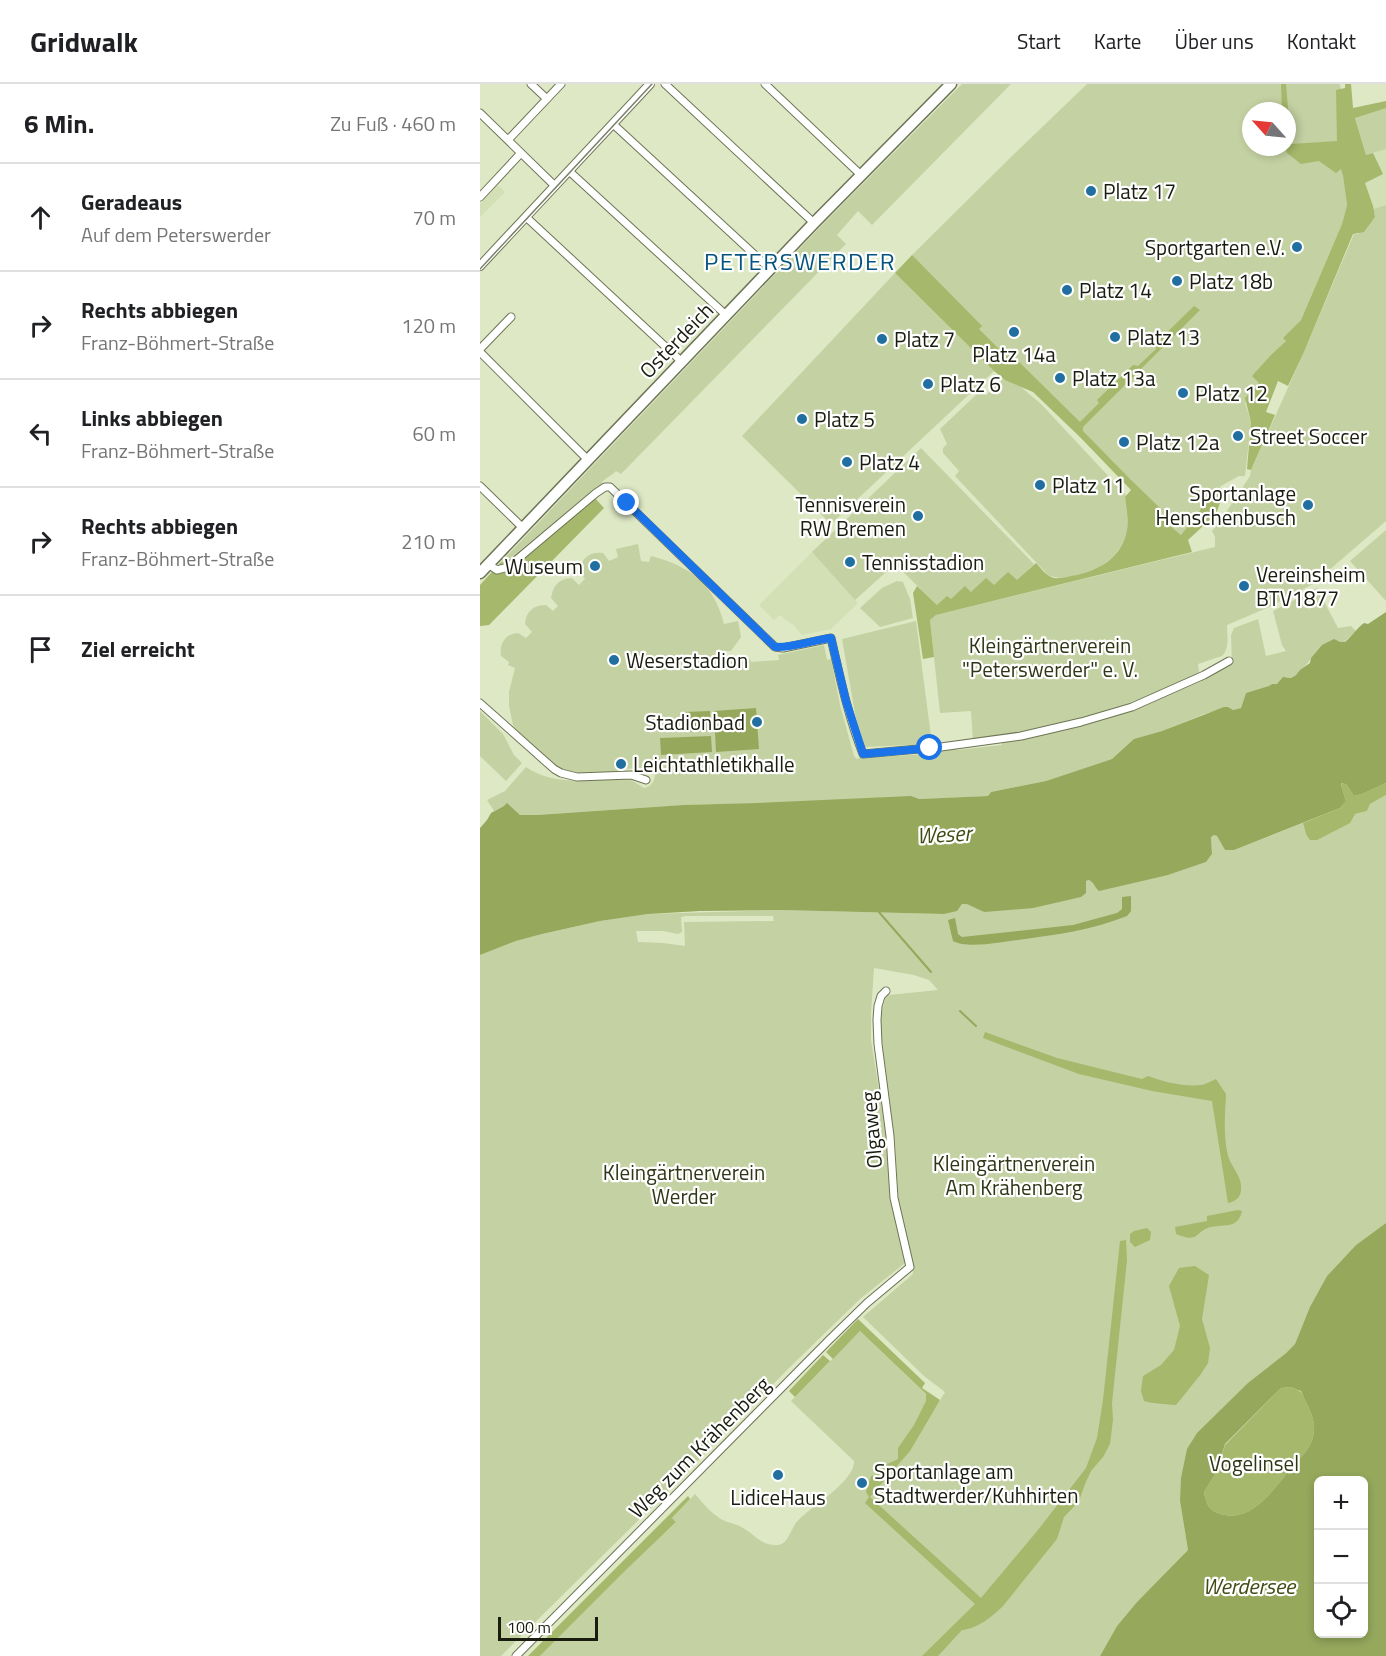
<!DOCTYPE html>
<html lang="de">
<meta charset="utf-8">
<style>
:root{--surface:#fff;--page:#f2f2f2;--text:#202124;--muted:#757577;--line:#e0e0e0}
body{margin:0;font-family:"Titillium Web",sans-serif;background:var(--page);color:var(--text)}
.controls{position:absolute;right:18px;bottom:18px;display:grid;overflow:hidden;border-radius:9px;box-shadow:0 3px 9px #0003}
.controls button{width:54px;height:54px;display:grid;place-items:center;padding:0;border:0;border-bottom:2px solid var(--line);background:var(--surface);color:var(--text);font:30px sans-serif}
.compass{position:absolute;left:762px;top:18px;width:54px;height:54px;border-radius:50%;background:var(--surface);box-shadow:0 3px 9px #0003;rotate:297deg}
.scale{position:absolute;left:18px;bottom:15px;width:100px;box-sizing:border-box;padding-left:6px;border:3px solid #191c0f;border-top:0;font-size:16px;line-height:21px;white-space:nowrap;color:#191c0f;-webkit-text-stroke:4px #fff;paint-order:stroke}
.stop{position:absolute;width:18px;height:18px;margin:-14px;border:4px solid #1a73e8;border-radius:50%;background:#fff}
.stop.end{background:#1a73e8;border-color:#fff;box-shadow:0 2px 6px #0008}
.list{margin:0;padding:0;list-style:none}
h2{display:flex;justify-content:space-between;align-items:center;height:78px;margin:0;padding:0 24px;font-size:26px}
h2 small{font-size:20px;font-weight:400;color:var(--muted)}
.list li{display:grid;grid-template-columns:39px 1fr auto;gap:18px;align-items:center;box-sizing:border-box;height:108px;padding:0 24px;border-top:2px solid var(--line)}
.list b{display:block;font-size:22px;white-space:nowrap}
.list p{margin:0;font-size:20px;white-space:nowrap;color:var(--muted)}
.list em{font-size:20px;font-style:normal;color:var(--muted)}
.icon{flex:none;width:33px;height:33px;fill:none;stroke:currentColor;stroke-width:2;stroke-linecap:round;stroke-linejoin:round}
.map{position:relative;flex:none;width:906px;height:1572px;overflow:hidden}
header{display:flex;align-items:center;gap:36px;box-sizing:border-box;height:84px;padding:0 30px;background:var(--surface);border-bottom:2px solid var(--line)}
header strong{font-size:28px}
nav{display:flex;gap:33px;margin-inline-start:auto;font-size:21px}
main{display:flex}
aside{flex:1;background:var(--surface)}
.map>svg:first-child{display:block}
.built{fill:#d3dfb5}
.green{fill:#c4d1a2;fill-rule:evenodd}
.forest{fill:#a5b86b}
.water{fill:#95a85c;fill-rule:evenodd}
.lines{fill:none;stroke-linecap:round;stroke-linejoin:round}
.stream{stroke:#95a85c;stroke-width:2}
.minor-casing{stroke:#6c7455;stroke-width:9}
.tertiary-casing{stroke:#6c7455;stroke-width:10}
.primary-casing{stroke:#6c7455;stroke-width:13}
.minor{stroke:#fff;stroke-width:7}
.tertiary{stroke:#fff;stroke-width:8}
.primary{stroke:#fff;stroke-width:10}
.tram{stroke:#7a8069;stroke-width:1.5}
.route{stroke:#1a73e8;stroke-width:8}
.poi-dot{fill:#216ea0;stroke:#fff;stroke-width:2}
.labels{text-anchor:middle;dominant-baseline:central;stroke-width:4.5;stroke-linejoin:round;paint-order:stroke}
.poi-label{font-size:21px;fill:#191c0f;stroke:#fff;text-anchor:start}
.street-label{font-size:21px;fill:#191c0f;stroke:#fff}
.park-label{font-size:21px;fill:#303716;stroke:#fff}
.water-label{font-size:22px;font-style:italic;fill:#414c14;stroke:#fff}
.quarter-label{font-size:24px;letter-spacing:1.5px;fill:#055480;stroke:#fff}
</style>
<header>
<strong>Gridwalk</strong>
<nav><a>Start</a><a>Karte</a><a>Über uns</a><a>Kontakt</a></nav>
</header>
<main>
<aside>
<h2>6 Min.<small>Zu Fuß · 460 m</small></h2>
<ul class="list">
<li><svg class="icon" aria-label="ahead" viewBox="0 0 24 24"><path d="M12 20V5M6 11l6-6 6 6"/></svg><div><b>Geradeaus</b><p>Auf dem Peterswerder</p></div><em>70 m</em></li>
<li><svg class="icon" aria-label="right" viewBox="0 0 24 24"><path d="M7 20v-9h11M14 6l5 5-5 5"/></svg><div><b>Rechts abbiegen</b><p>Franz-Böhmert-Straße</p></div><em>120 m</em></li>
<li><svg class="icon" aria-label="left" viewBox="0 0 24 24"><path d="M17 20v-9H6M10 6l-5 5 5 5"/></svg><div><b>Links abbiegen</b><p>Franz-Böhmert-Straße</p></div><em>60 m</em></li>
<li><svg class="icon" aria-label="right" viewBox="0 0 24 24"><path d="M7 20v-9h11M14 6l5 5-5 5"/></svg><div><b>Rechts abbiegen</b><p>Franz-Böhmert-Straße</p></div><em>210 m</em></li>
<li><svg class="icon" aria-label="arrive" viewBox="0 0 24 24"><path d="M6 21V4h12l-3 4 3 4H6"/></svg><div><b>Ziel erreicht</b></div></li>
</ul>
</aside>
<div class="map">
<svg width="906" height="1572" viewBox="0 0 906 1572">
<rect width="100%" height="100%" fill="#dee8c5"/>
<path class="built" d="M 906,65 L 906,121 L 893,125 L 885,99 L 891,95 L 898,81 L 893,69 Z
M 18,101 L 25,108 L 0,133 L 0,120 Z
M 332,468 L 378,519 L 351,545 L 322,551 L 312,539 L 311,540 L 300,531 L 294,536 L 279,521 Z"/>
<path class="green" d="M 482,0 L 531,0 L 392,141 L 378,127 L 357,151 L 366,160 L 141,390 L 136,387 C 131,392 127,393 122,398 L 123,400 L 24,479 L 21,478 L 344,139 Z
M 607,0 L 860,0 L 861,6 L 856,6 L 861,84 L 863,92 L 867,121 L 862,140 L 821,236 L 804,254 L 806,257 L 782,281 L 789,289 L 765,319 L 771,338 L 765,392 L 759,392 L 732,407 L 733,409 L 701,451 L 676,431 L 497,247 L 432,171 L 531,73 ZM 771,27 L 807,27 L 807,63 L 771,63 Z
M 906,23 L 906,65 L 886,71 L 875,33 Z
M 906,121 L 906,437 L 833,500 L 789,523 L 747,541 C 747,551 750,564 742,572 L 718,580 L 719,588 L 715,591 C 692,601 670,611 647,620 C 598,639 545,649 493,657 L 491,627 L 460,629 L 450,536 L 456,531 L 735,463 L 735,453 L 732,447 L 739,439 L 770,392 L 771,386 L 824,268 L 874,150 L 878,150 L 895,133 L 893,125 Z
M 415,189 L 514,287 L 351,440 L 262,352 Z
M 527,291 L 561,320 L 646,411 L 645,413 C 646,424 649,436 647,447 C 642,470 623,484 601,490 C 589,493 579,496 568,491 L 475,392 L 479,387 L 463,369 L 463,364 L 467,360 L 460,345 L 499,308 L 506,311 Z
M 441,364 L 554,480 L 537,497 L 514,502 L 457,521 L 415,480 L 375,516 L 332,468 Z
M 906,446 L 906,517 L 870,477 Z
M 158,460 L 161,477 L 169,478 L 171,472 C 209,482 234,499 244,540 L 258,537 L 261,553 L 251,567 L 242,567 L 239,580 L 244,580 L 244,577 L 270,575 L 271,578 L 299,576 L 298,571 L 344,561 L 347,576 L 351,575 L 360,621 L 374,672 L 377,675 L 382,672 L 390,671 L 392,673 L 452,670 L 454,666 L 477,665 L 477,666 L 522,661 L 522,659 L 574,648 L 642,630 L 665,622 L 722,597 L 722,595 L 752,580 L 751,551 L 754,544 L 778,535 L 786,572 L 806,567 L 802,561 L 793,527 L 837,504 L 858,544 L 871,542 L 876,547 L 864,558 L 842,561 C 831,573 825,586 811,594 L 807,593 L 797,600 L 766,609 L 761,624 L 753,626 L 748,623 L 724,630 L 682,647 L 655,655 L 632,675 L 566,697 L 511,708 L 508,712 L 439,715 L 203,721 L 57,731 L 40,731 L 24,722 L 14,727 L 7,716 L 25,707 L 46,683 C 74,703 113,695 145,695 L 151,696 L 164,704 C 173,703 175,695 175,688 L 169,688 L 165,684 L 141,685 L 131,689 L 100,693 L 76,685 L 36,647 L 33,641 L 29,622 L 29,608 L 35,584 L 28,581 L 29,578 L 21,572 C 19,560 25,550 38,549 L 46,554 L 52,548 L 45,540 C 46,527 54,521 66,521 L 73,527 L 78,522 L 71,514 C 73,501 79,495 92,494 L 99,501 L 105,495 L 99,486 C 102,474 110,467 123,469 L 129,477 L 138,473 L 136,465 Z
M 417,497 L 423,498 L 430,515 L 433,534 L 400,543 L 380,524 L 402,504 Z
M 436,537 L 452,660 L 385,663 L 377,641 L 362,555 Z
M 0,627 L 23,650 L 34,671 L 42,679 L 26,697 L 0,672 Z
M 906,711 L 906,1139 L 876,1161 L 847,1192 L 830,1224 L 815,1260 L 805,1270 L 700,1417 L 708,1466 L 657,1518 L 637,1542 L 620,1572 L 60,1572 L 146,1486 L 196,1438 L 192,1434 L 215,1410 C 222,1418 229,1427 238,1433 C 245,1439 256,1439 263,1444 C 274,1450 281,1461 295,1461 C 306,1462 308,1452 313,1444 C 315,1439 320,1434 325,1430 C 338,1419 375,1395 374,1377 L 311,1317 L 380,1247 L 457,1321 L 465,1308 L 444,1292 L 383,1233 L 433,1190 L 431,1171 L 419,1124 L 415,1058 L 400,949 L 400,936 L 405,915 L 409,911 L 458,906 L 449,896 L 434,891 L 394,884 L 391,929 L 391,956 L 406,1050 L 410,1115 L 425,1179 L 380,1215 L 309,1284 L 187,1408 L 21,1572 L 0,1572 L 0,871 L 36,857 L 62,850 L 120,837 L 168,830 L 300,826 L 464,830 L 480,823 L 482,820 L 487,819 L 504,828 L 606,809 L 606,797 L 610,796 L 612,798 L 688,791 L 726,778 L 732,770 L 731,753 L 734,751 L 737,752 L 745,766 L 754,766 L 823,739 L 826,750 L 875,730 L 887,727 L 890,720 ZM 207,832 L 293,832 L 294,837 L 204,838 L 205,862 L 183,859 L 158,858 L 156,847 L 183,847 L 198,850 L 202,848 L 201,833 Z"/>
<path class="forest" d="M 801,0 L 806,0 L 811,60 L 857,57 L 856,6 L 865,4 L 865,0 L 871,0 L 873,24 L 906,17 L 906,24 L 875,34 L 886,71 L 893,69 L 903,90 L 885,99 L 893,122 L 895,133 L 884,148 L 873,150 L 824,268 L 808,302 L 798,297 L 786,328 L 795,331 L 771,386 L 767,385 L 771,338 L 765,314 L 779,299 L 772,292 L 791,271 L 806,257 L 803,254 L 821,236 L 862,140 L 867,121 L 863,92 L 861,85 L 856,89 L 839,77 L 821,80 L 807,69 L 805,63 L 807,63 L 807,27 L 802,27 Z
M 432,171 L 502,242 L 499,245 L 527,273 L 531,270 L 600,338 L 619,319 L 617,316 L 653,281 L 658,282 L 676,265 L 675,260 L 714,222 L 720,226 L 603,343 L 603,347 L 649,394 L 682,426 L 677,431 L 701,451 L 733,409 L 732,408 L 740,403 L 740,419 L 736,430 L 708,456 L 712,468 L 456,531 L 450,536 L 454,573 L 443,575 L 433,509 L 437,502 L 457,521 L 467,512 L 471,515 L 485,502 L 491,508 L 506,494 L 514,501 L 528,488 L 537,496 L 556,479 C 561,484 566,492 574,494 C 581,495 590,492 597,491 C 621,485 642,473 647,446 C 649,436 646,423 645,413 L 651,406 L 600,353 L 553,308 L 525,296 L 514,287 L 415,189 Z
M 123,400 L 126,403 L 113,412 L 124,424 L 9,541 L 0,542 L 0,501 L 21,478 L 25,479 Z
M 864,698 L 866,700 L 874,712 L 882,710 L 906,699 L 906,711 L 890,720 L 887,727 L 875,730 L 870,739 L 837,756 L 830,756 L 826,750 L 823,739 L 860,724 L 866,717 L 861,701 Z
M 505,948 L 577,974 L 662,995 L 668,992 C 683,998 705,1003 722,1001 C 726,1000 731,997 736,995 L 746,1010 C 745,1031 743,1051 748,1072 C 751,1082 761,1092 761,1102 C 762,1112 757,1117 748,1119 L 732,1017 L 672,1007 L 599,990 L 503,954 Z
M 758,1126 L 762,1127 C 758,1145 745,1140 731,1143 C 714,1147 721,1160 696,1150 L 695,1143 L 727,1137 L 727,1132 Z
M 667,1144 L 671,1148 L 670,1156 L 655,1163 L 650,1158 L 650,1150 L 654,1147 Z
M 646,1156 L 647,1176 L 632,1319 L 633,1336 L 630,1360 L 623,1373 L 611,1387 L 605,1400 L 599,1417 L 584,1433 L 577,1455 L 523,1522 C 513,1532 497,1545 482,1546 L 458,1572 L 442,1572 L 495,1520 L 385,1419 L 389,1413 L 386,1408 L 391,1392 L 401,1389 L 405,1381 L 418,1375 L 418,1364 L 434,1341 L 446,1317 L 446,1310 L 380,1247 L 353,1275 L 346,1268 L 378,1235 L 445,1299 L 442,1304 L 460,1316 L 430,1367 L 390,1413 L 501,1514 L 558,1446 L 606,1384 L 617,1354 L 623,1316 L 640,1157 Z
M 715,1182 L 729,1191 L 722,1235 L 730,1264 L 728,1279 L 721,1290 L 696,1321 C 686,1320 674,1320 664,1317 L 661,1307 L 663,1292 L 681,1281 L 694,1266 L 700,1242 L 689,1202 L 699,1184 Z
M 343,1271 L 350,1277 L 315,1313 L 309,1307 Z
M 812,1303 C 813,1304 820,1307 821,1308 C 823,1310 823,1313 825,1316 C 832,1330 838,1343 831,1359 C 827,1368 817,1377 811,1384 C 794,1405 770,1442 738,1429 C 728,1426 726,1418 724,1408 L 736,1389 L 745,1361 L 801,1304 Z
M 208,1412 L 210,1415 L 192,1434 L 196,1438 L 146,1486 L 60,1572 L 48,1572 Z"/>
<path class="water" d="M 906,528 L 906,699 L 882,710 L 874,712 L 866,700 L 862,699 L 861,701 L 866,717 L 860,724 L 754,766 L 745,766 L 737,752 L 734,751 L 731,753 L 732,770 L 726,778 L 688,791 L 619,807 C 615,804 614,798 609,796 L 606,797 L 606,809 L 601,813 L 553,824 L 504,828 L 487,820 L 482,820 L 477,827 L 464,830 L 300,826 L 220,827 L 168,830 L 120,837 L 62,850 L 36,857 L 0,871 L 0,744 L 7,736 L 11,729 L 24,722 L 27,719 L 40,731 L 57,731 L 203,721 L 277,719 L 431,712 L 439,715 L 508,712 L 511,708 L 566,697 L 632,675 L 654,655 L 682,647 L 744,623 L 748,623 L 753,626 L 761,624 L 766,609 L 789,602 L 792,600 L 797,600 L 803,593 L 811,594 L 816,591 L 820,586 L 830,579 L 831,574 L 842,561 L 854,555 L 860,558 L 865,558 C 872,552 877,544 884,539 L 888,540 Z
M 276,624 L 279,665 L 236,668 L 234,627 Z
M 230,627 L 231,647 L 205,648 L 204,628 Z
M 231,652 L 232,668 L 181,671 L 180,654 Z
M 651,812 L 651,827 L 647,832 C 612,846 575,851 538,856 C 521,858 488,865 473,857 L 468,836 L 475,834 L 478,850 L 482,853 L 593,841 L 637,829 L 642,825 L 642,813 Z
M 906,1139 L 906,1572 L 620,1572 L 637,1542 L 657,1518 L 708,1466 L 700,1417 L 701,1394 L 707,1365 L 717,1349 L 768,1299 L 805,1270 L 815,1260 L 830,1223 L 847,1192 L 876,1161 ZM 812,1303 C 813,1304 820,1307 821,1307 C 823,1310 823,1313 825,1316 C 832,1330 838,1343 831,1359 C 827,1368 817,1377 811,1384 C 794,1405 770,1442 738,1429 C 728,1426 726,1418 724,1408 L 736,1389 L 745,1360 L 801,1304 ZM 838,1396 L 884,1396 L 884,1550 L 838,1550 Z"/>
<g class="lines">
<path class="stream" d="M 398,827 L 451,888
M 480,927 L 496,942"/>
<g class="minor-casing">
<path id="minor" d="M 51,0 L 67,15
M 185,0 L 334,139
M 285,0 L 381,91
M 0,29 L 75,102
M 133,40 L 290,185
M 28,56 L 81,0
M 89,87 L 246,231
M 0,113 L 41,69
M 46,133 L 202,278
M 0,265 L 31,233
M 0,268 L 108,376
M 0,402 L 43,444
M 8,480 L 17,486 L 28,483 L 116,409 L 125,403 L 130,403 L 295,563 L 303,564 L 351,554 C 360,593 368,632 383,670 L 461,663 L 541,652 L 601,638 L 652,623 L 724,591 L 749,577
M 0,619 L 56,669 L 74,685 L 81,689 L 97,693 L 151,691 L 166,696
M 36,1572 L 349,1256 L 387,1219 L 430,1183 L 414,1114 L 410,1052 L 398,960 L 397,936 L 398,922 L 401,912 L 406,907"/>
</g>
<g class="tertiary-casing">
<path id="tertiary" d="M 0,182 L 170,0"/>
</g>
<g class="primary-casing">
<path id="primary" d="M 0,489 L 334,139 L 471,0"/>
</g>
<use href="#minor" class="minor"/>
<use href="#tertiary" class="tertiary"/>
<use href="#primary" class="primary"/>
<path class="tram" d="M 0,185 L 172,0"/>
</g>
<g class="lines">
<path class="route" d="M 147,419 L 295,563 C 314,564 333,556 351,554 L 366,617 L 383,670 L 450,664"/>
</g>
<g class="poi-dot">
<circle cx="611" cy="107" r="6"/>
<circle cx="817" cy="163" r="6"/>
<circle cx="697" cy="197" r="6"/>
<circle cx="587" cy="206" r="6"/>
<circle cx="534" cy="248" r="6"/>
<circle cx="635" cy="253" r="6"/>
<circle cx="402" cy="255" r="6"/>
<circle cx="580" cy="294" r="6"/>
<circle cx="448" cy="300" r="6"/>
<circle cx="703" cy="309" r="6"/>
<circle cx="322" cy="335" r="6"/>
<circle cx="758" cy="352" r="6"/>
<circle cx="644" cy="358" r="6"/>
<circle cx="367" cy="378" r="6"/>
<circle cx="560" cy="401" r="6"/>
<circle cx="828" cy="421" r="6"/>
<circle cx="438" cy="432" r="6"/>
<circle cx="370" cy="478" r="6"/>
<circle cx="115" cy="482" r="6"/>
<circle cx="764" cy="502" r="6"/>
<circle cx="134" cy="576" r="6"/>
<circle cx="277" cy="638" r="6"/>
<circle cx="141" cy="680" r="6"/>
<circle cx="298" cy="1391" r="6"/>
<circle cx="382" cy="1399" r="6"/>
</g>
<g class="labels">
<g class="poi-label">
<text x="623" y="107">Platz 17</text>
<text x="805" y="163" text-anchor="end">Sportgarten e.V.</text>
<text x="709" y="197">Platz 18b</text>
<text x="599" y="206">Platz 14</text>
<text x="647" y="253">Platz 13</text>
<text x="414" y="255">Platz 7</text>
<text x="534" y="270" text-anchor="middle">Platz 14a</text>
<text x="592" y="294">Platz 13a</text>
<text x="460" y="300">Platz 6</text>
<text x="715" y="309">Platz 12</text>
<text x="334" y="335">Platz 5</text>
<text x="770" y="352">Street Soccer</text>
<text x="656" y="358">Platz 12a</text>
<text x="379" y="378">Platz 4</text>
<text x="572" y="401">Platz 11</text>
<text x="816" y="409" text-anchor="end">Sportanlage<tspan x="816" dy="24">Henschenbusch</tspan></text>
<text x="426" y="420" text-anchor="end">Tennisverein<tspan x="426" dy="24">RW Bremen</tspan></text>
<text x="382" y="478">Tennisstadion</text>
<text x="103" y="482" text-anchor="end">Wuseum</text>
<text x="776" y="490">Vereinsheim<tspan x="776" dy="24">BTV1877</tspan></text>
<text x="146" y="576">Weserstadion</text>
<text x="265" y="638" text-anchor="end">Stadionbad</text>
<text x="153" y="680">Leichtathletikhalle</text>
<text x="394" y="1387">Sportanlage am<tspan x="394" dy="24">Stadtwerder/Kuhhirten</tspan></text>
<text x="298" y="1413" text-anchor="middle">LidiceHaus</text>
</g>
<g class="street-label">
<text transform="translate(196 256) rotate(-46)">Osterdeich</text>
<text transform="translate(391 1046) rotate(-95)">Olgaweg</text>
<text transform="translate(219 1363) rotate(-45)">Weg zum Krähenberg</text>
</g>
<g class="park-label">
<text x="570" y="561">Kleingärtnerverein<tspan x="570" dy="24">"Peterswerder" e. V.</tspan></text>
<text x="534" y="1079">Kleingärtnerverein<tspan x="534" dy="24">Am Krähenberg</tspan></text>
<text x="204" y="1088">Kleingärtnerverein<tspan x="204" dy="24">Werder</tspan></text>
<text x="774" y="1379">Vogelinsel</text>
</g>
<g class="water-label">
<text transform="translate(464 750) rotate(-3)">Weser</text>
<text x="769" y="1502">Werdersee</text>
</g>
<g class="quarter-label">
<text x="320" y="177">PETERSWERDER</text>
</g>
</g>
</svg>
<div class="controls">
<button>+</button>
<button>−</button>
<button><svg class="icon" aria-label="locate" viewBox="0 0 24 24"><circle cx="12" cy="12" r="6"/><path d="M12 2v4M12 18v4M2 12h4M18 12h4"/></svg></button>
</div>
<svg class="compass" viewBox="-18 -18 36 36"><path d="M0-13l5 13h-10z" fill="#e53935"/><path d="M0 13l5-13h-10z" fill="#757577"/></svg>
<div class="scale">100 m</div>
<div class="stop" style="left:450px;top:664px"></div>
<div class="stop end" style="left:147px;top:419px"></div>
</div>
</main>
